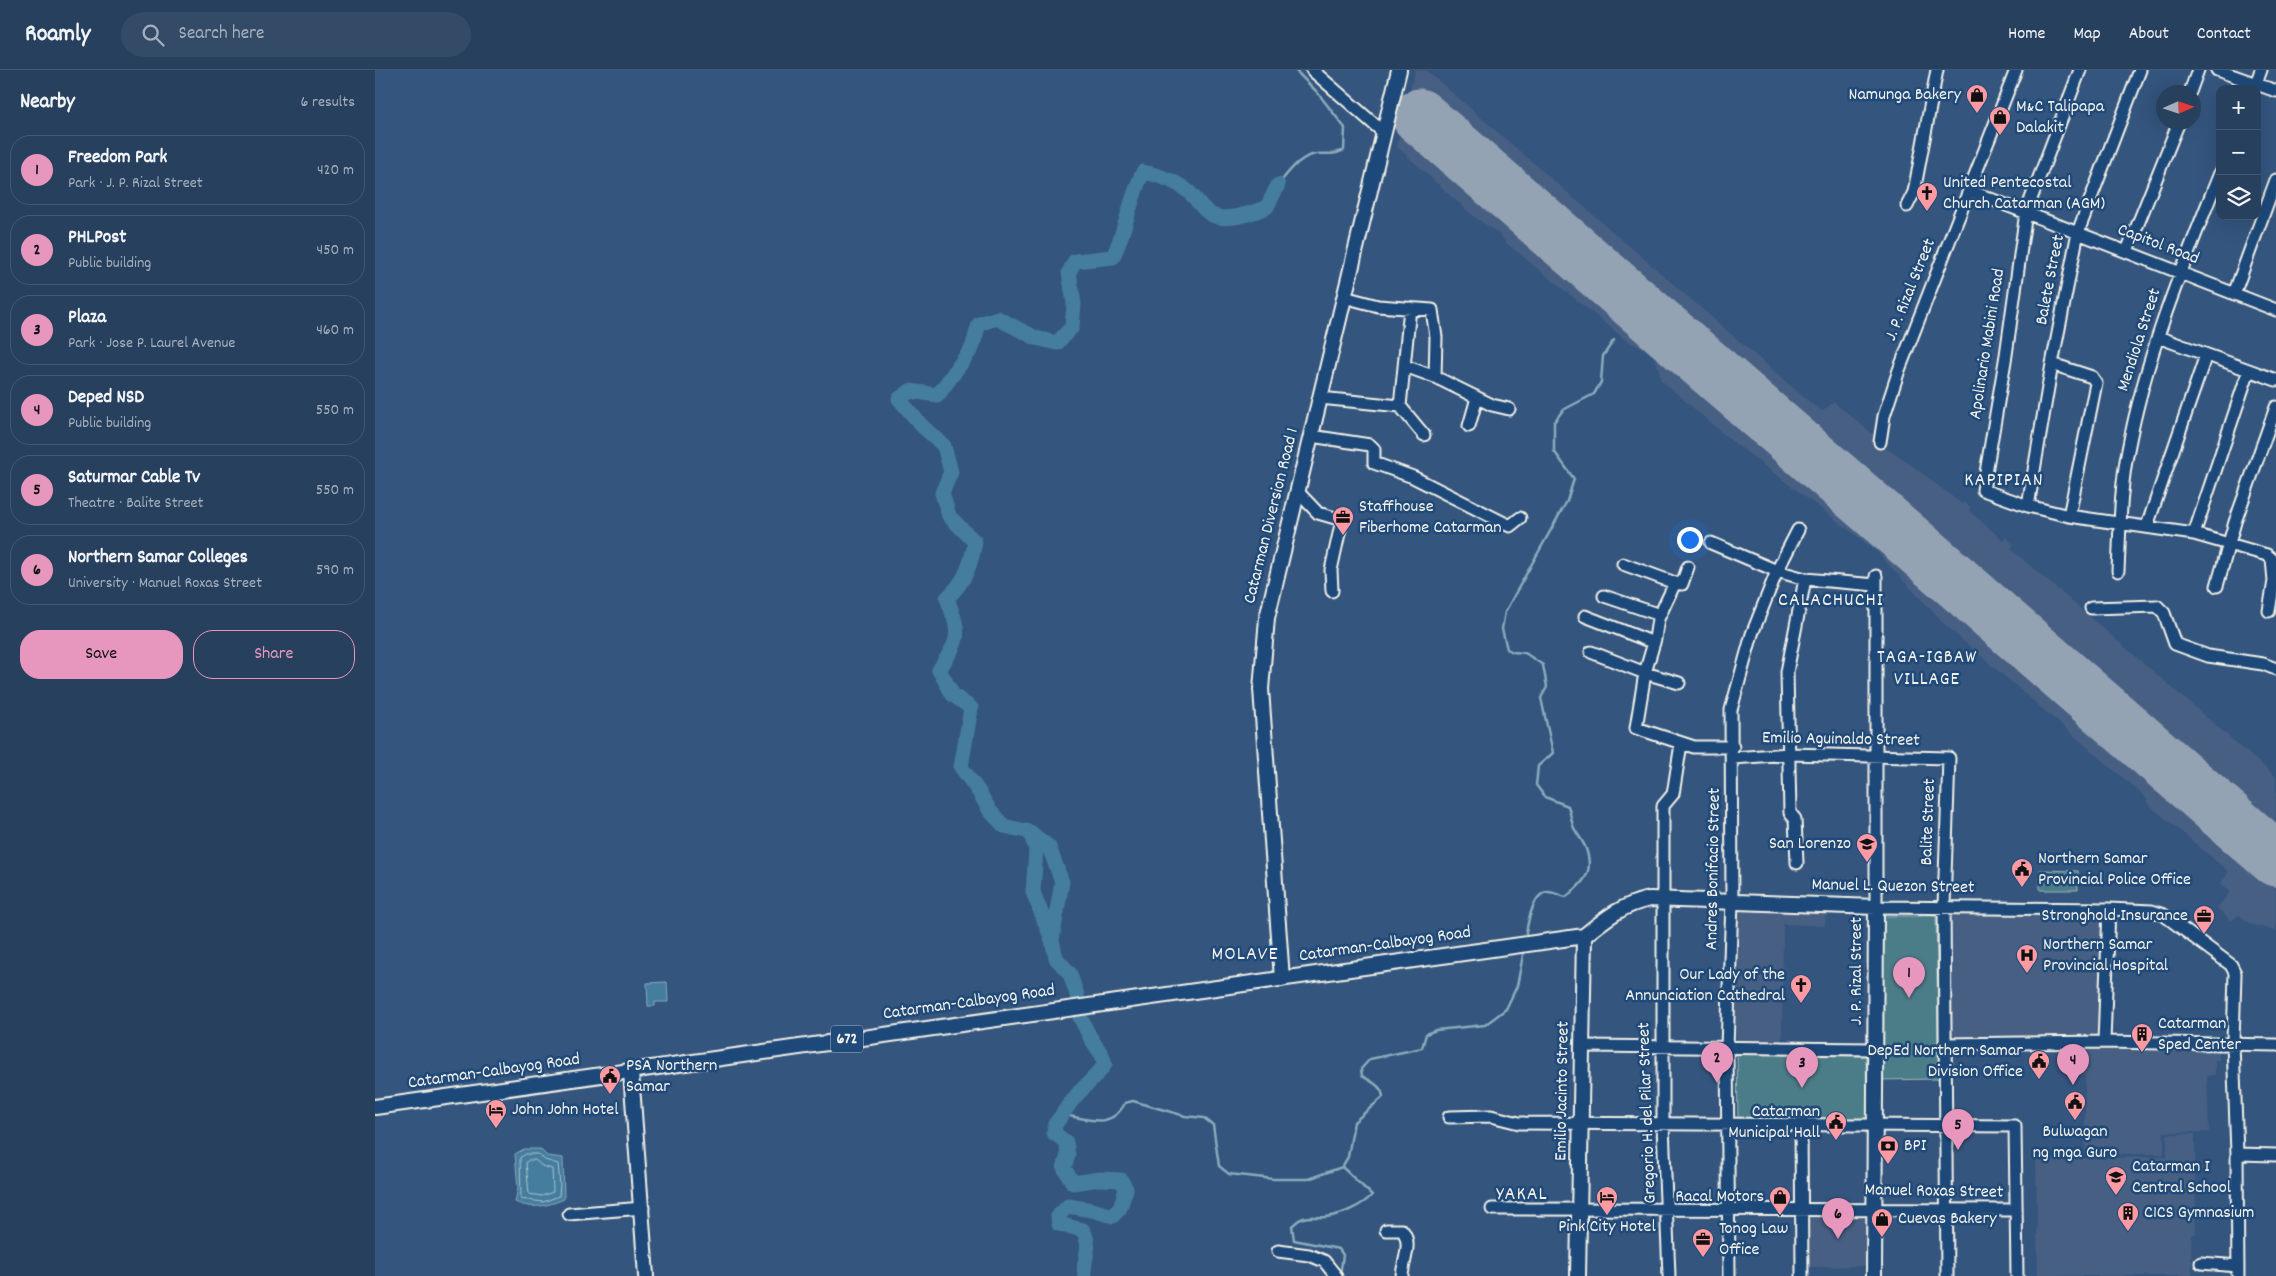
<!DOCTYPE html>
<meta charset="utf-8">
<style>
:root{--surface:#27405e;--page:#334b67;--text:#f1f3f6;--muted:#a4afbc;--line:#435973;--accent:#e797bd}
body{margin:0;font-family:Dekko,sans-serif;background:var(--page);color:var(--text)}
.controls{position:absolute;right:15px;top:15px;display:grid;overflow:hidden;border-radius:10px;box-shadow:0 5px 20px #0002}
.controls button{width:45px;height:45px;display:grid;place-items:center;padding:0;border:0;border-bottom:1px solid var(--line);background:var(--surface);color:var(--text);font:25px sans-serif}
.compass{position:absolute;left:1781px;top:15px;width:45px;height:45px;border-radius:50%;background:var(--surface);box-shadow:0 5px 20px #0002;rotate:87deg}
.you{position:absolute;left:1314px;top:469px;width:18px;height:18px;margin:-12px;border:4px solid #fff;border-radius:50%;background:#1a73e8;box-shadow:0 0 0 8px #1a73e833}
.badge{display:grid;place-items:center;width:32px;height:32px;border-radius:50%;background:var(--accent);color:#111;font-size:16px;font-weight:700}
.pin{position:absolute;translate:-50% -41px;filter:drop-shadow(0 1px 2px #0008)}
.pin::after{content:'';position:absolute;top:26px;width:18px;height:15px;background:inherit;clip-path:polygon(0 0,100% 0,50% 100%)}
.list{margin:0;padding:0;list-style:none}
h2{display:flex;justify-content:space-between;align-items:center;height:65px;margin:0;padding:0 20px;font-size:21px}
h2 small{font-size:16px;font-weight:400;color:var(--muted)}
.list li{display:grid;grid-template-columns:32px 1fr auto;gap:15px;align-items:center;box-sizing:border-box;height:70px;margin:0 10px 10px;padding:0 10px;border:1px solid var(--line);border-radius:20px}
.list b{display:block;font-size:19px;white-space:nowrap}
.list p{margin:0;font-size:16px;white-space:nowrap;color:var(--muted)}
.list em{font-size:16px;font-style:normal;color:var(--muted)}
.actions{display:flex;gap:10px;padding:15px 20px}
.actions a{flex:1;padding:11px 0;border:1px solid var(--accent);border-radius:20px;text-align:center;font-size:18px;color:var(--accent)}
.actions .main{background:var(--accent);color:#111}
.icon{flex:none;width:28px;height:28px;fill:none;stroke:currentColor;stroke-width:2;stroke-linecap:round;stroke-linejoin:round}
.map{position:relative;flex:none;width:1901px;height:1206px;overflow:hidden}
header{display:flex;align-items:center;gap:30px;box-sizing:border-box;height:70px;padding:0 25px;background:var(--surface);border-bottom:1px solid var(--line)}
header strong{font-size:24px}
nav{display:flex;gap:28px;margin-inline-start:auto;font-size:18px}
.search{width:350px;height:45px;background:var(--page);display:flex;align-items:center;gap:12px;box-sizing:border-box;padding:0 18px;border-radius:28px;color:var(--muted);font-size:19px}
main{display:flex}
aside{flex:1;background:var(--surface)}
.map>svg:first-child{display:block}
.built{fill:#475f83}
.green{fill:#4c7d89;stroke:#a0b7b8}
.water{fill:#447d9e;stroke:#8aabbc}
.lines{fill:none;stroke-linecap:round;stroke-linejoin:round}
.shore{stroke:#aec3ca;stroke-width:1}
.stream{stroke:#8aabbc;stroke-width:2.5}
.river{stroke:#447d9e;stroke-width:15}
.runway{stroke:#94a3b3;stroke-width:55}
.minor-casing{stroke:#f4f1e8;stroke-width:15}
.major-casing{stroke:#f4f1e8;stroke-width:18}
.minor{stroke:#1f4a7a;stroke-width:11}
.major{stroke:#1f4a7a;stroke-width:14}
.labels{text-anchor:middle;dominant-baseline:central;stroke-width:5;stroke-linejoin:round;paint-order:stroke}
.shield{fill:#1f4a7a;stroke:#b4bfc7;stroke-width:1}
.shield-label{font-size:16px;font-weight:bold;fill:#f4f1e8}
.poi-label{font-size:18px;fill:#f4f1e8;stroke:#1f4a7a;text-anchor:start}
.street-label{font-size:18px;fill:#f4f1e8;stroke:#1f4a7a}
.neighbourhood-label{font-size:19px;letter-spacing:1px;fill:#f4f1e8;stroke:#1f4a7a}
.quarter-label{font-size:20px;letter-spacing:1px;fill:#f4f1e8;stroke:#1f4a7a}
</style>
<header>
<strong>Roamly</strong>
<div class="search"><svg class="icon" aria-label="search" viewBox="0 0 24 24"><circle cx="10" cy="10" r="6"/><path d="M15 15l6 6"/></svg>Search here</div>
<nav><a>Home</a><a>Map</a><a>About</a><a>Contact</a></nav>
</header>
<main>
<aside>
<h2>Nearby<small>6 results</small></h2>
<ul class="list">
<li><span class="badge">1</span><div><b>Freedom Park</b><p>Park · J. P. Rizal Street</p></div><em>420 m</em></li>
<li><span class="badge">2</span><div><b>PHLPost</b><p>Public building</p></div><em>450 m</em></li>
<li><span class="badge">3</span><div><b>Plaza</b><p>Park · Jose P. Laurel Avenue</p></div><em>460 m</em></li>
<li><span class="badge">4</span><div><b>Deped NSD</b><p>Public building</p></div><em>550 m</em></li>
<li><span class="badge">5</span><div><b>Saturmar Cable Tv</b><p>Theatre · Balite Street</p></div><em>550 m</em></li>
<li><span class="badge">6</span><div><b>Northern Samar Colleges</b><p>University · Manuel Roxas Street</p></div><em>590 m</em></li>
</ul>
<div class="actions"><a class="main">Save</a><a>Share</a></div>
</aside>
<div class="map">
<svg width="1901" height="1206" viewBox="0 0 1901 1206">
<rect width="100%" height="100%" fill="#34557e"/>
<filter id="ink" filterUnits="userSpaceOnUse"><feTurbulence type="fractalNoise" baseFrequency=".02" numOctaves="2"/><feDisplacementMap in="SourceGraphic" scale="10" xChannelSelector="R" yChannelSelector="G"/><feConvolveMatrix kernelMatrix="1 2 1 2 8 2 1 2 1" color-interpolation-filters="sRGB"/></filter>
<g filter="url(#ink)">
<path class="built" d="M 1040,0 L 1051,0 L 1437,334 L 1447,341 L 1459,332 L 1500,366 L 1502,373 L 1527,388 L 1587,434 L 1589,432 L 1596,437 L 1594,441 L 1607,452 L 1628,470 L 1631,467 L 1639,475 L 1636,479 L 1901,707 L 1901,861 L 1875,854 L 1864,845 L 1856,851 L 1842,838 L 1855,822 L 1845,814 L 1854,802 L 1772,733 L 1772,730 L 1768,725 L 1571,556 L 1500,480 L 1353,368 L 1286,310 L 1283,297 L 1278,286 L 1267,278 L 1252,271 L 1131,173 L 1124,164 L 1097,145 L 1022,77 Z
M 1360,839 L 1451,840 L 1450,856 L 1408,854 L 1407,973 L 1361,971 Z
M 1731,841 L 1727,967 L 1576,970 L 1574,842 Z
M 1693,974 L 1844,974 L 1844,990 L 1840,990 L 1840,1005 L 1832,1006 L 1834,1062 L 1789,1062 L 1789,1084 L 1710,1084 L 1710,1006 L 1693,1006 Z
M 1792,1064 L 1820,1064 L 1821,1164 L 1816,1165 L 1817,1206 L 1663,1206 L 1661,1089 L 1792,1087 Z
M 1493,1141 L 1494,1196 L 1434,1197 L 1433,1142 Z"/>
<path class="green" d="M 1665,800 L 1703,801 L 1703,820 L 1665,820 Z
M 1505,846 L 1561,846 L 1564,1009 L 1506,1010 Z
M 1362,984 L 1491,986 L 1492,1051 L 1363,1049 Z"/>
<path class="water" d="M 292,912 L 293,932 L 280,932 L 280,936 L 273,936 L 272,913 Z
M 149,1079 L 165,1079 L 172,1086 L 188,1088 L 189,1129 C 172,1136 158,1140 140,1132 L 143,1118 L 140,1084 Z"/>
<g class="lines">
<path class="shore" d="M 151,1084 L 163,1084 L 170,1090 L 183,1094 L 185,1115 L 184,1126 L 168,1132 L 146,1129 L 145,1088 Z
M 154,1090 L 160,1090 L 167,1096 L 177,1099 L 178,1122 L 167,1126 L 154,1124 L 151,1093 Z"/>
<path class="stream" d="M 903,115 C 914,102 924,86 942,84 C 955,83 956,86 969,80 L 970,58 L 942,22 L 920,0
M 1150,869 C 1152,856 1157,824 1172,822 C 1177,821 1186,826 1191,827 C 1206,815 1219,804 1212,782 C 1210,773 1203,766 1199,758 C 1196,751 1196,744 1193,736 L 1170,727 L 1161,715 L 1163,696 L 1178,683 L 1166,628 L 1172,617 L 1168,595 L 1150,583 L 1138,582 L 1132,579 L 1127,559 L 1130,542 L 1192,431 L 1199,409 L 1179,381 L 1179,352 L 1188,340 L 1219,324 L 1226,312 L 1228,286 L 1239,270
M 689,1045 C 714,1049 736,1060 750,1033 L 758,1031 L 810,1046 L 829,1048 L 838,1055 L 844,1096 L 854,1104 L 899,1109 L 933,1109 L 967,1097 L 973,1087 L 979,1052 L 1008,1027 C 1007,1016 997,1012 987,1006 L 986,999 L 995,989 L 1047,978 L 1051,964 L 1061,960 L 1110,955 L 1131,939 L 1142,916 L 1149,880
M 965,1206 L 968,1185 L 964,1179 L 919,1170 L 917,1156 C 930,1143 935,1148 951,1147 C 966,1145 987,1136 997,1125 L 967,1097"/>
<path class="river" d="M 655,762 L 661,780 L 658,822 L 677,870 L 681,888 L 695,904 L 702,925 L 705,947 L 715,967 L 727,985 L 730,994 C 722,1007 709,1016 700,1027 C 692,1036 688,1045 680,1054 L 679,1063 L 691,1072 L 693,1085 L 689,1098 L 698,1113 L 725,1109 L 746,1110 L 751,1119 L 745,1138 L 738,1146 L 717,1140 L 693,1136 L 683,1146 L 684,1154 L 708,1160 C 719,1182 706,1188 710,1206
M 677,870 L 687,812 L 674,777 L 655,762 L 629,756 L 615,741 L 604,722 L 586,697 L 596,638 L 578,625 L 564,600 C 586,566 586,566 572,528 C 590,512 596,495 600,472 L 574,446 L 567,423 L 576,402 L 569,376 L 547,356 L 524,329 L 535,321 L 563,325 L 597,278 L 604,254 L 622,248 L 661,268 L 682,273 L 697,257 L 699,234 L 694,202 L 700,191 L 738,187 C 751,159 755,129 768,102 C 784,105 802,112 814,122 C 823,130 830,145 843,147 C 858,150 877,143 892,137 L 903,115"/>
<path class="runway" d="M 1044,46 L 1901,789"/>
<g class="minor-casing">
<path id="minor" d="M 937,0 L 1008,62
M 1705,0 L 1651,142 L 1631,285 L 1608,420 L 1653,436 L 1694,446 L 1819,464 L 1892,485 L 1897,489 L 1899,511 L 1894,541
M 1842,0 L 1901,21
M 1879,19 L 1886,0
M 1815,22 L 1823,0
M 1595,121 L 1901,240
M 1532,136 L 1539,122 L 1562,0
M 1752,181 L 1804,52
M 1859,224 L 1901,110
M 969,227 L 1003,236 L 1057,240 L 1061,267 L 1060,307 L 1117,335 L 1134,339
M 1035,238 L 1025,336 L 1049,365
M 1783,267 L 1901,310
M 1677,294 L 1717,307 L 1721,313 L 1694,446
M 1030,296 L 1060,307
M 945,328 L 1025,336
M 1094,356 L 1102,328
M 936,366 L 995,375 L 999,379 L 999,393 L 1038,407 L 1135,456 L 1145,448
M 1505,372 L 1509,346 L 1524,300 L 1641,0
M 922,421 L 943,443 L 967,450 L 956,500 L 957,521
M 1653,436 L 1677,294 L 1703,162 L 1765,0
M 1772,456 L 1831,285
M 1819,464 L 1874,300
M 1336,473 L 1402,501 L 1423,460
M 1248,494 L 1300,513
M 1313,497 L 1307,514 L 1300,513 L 1283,549 L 1280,569 L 1270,603 L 1261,658 L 1319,677 L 1358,677
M 1743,501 C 1745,461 1745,419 1753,380 C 1771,284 1809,193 1845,103
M 1501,506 L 1501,837 L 1734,839 L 1777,841 L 1789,845 L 1856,895 L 1860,903 L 1858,973 L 1862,1084 L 1863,1206
M 1842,516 L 1860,452 L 1901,337
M 1229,526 L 1285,545
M 1716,538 L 1782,536 L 1789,543 L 1800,574 L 1833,586 L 1888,594 L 1901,599
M 1210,546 L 1279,573
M 1216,582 L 1270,603 L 1304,613
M 1358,688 L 1413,684 L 1574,688 L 1569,836 L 1572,1206
M 1422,793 L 1420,749 L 1415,743 L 1412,602 L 1430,509
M 1729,972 L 1734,839
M 1571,974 L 1729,972 L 1901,975
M 1207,976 L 1500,979
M 1074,1047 L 1116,1046 L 1144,1053 L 1640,1056 L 1642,1206
M 1426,1056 L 1427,1206
M 1862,1084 L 1901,1085
M 1117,1139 L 1641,1140
M 194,1144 L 268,1138
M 1011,1160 L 1027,1160 C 1038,1173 1028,1191 1027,1206
M 903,1181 L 934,1185 L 949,1191 L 961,1206
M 1826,1193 L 1863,1196
M 1294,1206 L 1288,1055 L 1288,736 L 1298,724 L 1306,674
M 1354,1206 L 1352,978 L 1357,831 L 1356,640 L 1377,564 L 1402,501 L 1430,509 L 1501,515"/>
</g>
<g class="major-casing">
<path id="major" d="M 907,909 L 886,619 L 892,548 L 1024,0
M 256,1002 L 271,1206
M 0,1037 L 1209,866 C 1230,849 1248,834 1275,829 L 1501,837 L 1499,1206
M 1203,1206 L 1209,866"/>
</g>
<use href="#minor" class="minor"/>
<use href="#major" class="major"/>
</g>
</g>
<defs>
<g id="shop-pin" transform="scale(1.125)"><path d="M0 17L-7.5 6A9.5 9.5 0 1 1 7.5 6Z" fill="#ff9aa2" stroke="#1f4a7a"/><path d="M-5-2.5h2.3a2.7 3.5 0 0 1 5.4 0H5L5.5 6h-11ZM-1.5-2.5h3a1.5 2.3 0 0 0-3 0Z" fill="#111"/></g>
<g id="church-pin" transform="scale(1.125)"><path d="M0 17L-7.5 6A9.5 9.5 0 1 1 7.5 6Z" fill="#ff9aa2" stroke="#1f4a7a"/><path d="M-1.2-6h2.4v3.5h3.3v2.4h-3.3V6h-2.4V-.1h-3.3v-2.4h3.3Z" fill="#111"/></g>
<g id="office-pin" transform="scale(1.125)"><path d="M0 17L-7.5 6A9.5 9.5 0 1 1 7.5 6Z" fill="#ff9aa2" stroke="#1f4a7a"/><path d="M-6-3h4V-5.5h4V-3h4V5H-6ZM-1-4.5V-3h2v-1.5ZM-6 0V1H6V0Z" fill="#111"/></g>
<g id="school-pin" transform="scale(1.125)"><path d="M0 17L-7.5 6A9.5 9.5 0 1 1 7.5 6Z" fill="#ff9aa2" stroke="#1f4a7a"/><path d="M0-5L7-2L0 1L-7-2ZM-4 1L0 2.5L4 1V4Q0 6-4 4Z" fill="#111"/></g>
<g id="civic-pin" transform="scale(1.125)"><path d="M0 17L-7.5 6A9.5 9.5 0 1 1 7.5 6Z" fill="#ff9aa2" stroke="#1f4a7a"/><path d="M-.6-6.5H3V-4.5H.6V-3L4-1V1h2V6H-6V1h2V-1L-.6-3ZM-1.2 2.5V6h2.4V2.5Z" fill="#111"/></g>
<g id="hospital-pin" transform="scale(1.125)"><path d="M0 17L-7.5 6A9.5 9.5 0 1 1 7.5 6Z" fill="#ff9aa2" stroke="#1f4a7a"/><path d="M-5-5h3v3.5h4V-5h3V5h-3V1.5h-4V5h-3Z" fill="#111"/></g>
<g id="building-pin" transform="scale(1.125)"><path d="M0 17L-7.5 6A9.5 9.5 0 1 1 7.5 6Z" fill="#ff9aa2" stroke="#1f4a7a"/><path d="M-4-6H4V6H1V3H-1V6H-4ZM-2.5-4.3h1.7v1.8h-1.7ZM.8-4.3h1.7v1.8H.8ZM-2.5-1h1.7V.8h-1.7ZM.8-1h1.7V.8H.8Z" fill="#111"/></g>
<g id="hotel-pin" transform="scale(1.125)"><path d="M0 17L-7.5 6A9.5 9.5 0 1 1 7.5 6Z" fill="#ff9aa2" stroke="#1f4a7a"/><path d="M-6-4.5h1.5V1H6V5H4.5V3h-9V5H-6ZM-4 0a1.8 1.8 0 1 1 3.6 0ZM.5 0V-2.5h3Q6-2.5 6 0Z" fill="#111"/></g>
<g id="bank-pin" transform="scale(1.125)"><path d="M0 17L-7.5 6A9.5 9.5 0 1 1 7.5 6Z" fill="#ff9aa2" stroke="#1f4a7a"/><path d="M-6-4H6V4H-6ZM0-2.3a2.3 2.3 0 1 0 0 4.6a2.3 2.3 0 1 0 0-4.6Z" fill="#111"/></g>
</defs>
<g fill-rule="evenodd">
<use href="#shop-pin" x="1602" y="25"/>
<use href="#shop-pin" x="1625" y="47"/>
<use href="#church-pin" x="1552" y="123"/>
<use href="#office-pin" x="968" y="447"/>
<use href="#school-pin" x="1492" y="774"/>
<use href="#civic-pin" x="1647" y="799"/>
<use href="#office-pin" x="1829" y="846"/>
<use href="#hospital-pin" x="1652" y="885"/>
<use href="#church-pin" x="1426" y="915"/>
<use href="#building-pin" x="1767" y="964"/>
<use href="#civic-pin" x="1664" y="991"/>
<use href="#civic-pin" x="235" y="1006"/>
<use href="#civic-pin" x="1700" y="1032"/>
<use href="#hotel-pin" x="121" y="1040"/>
<use href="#civic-pin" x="1461" y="1052"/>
<use href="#bank-pin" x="1513" y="1076"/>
<use href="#school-pin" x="1741" y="1107"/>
<use href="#hotel-pin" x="1232" y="1127"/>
<use href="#shop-pin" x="1405" y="1127"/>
<use href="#building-pin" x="1753" y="1143"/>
<use href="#shop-pin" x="1507" y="1149"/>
<use href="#office-pin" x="1328" y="1169"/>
</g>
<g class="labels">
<rect class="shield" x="456" y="955.5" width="32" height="27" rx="4"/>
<g class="shield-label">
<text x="472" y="969">672</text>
</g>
<g class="poi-label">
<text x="1586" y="25" text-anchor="end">Namunga Bakery</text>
<text x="1641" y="37">M&amp;C Talipapa<tspan x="1641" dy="21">Dalakit</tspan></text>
<text x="1568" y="113">United Pentecostal<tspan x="1568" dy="21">Church Catarman (AGM)</tspan></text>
<text x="984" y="437">Staffhouse<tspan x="984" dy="21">Fiberhome Catarman</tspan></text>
<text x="1476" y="774" text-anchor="end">San Lorenzo</text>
<text x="1663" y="789">Northern Samar<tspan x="1663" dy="21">Provincial Police Office</tspan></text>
<text x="1813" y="846" text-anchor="end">Stronghold Insurance</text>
<text x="1668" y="875">Northern Samar<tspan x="1668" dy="21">Provincial Hospital</tspan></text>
<text x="1410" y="905" text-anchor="end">Our Lady of the<tspan x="1410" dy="21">Annunciation Cathedral</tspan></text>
<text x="1783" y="954">Catarman<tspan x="1783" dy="21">Sped Center</tspan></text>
<text x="1648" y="981" text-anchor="end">DepEd Northern Samar<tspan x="1648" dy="21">Division Office</tspan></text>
<text x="251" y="996">PSA Northern<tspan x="251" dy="21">Samar</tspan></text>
<text x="137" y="1040">John John Hotel</text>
<text x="1445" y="1042" text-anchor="end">Catarman<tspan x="1445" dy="21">Municipal Hall</tspan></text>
<text x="1700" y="1062" text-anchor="middle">Bulwagan<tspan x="1700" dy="21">ng mga Guro</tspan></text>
<text x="1529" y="1076">BPI</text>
<text x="1757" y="1097">Catarman I<tspan x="1757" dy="21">Central School</tspan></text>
<text x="1389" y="1127" text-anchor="end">Racal Motors</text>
<text x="1769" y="1143">C1CS Gymnasium</text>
<text x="1523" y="1149">Cuevas Bakery</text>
<text x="1232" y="1157" text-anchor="middle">Pink City Hotel</text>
<text x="1344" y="1159">Tonog Law<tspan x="1344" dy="21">Office</tspan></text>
</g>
<g class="street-label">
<text transform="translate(1783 175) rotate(21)">Capitol Road</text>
<text transform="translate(1676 210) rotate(-79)">Balete Street</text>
<text transform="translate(1536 220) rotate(-68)">J. P. Rizal Street</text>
<text transform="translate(1765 270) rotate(-72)">Mendiola Street</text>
<text transform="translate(1613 274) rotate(-81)">Apolinario Mabini Road</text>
<text transform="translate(897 446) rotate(-76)">Catarman Diversion Road 1</text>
<text transform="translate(1466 670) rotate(1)">Emilio Aguinaldo Street</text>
<text transform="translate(1554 752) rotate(-88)">Balite Street</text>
<text transform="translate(1339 799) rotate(-89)">Andres Bonifacio Street</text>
<text transform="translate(1518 817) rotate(1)">Manuel L. Quezon Street</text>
<text transform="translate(1010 875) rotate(-8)">Catarman-Calbayog Road</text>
<text transform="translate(1482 901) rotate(-90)">J. P. Rizal Street</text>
<text transform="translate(594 933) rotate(-8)">Catarman-Calbayog Road</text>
<text transform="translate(119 1002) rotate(-8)">Catarman-Calbayog Road</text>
<text transform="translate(1188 1021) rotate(-89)">Emilio Jacinto Street</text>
<text transform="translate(1273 1043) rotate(-92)">Gregorio H. del Pilar Street</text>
<text transform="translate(1559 1122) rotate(1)">Manuel Roxas Street</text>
</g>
<g class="neighbourhood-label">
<text x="1552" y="588">TAGA-IGBAW<tspan x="1552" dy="22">VILLAGE</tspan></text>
</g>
<g class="quarter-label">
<text x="1629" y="411">KAPIPIAN</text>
<text x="1456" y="531">CALACHUCHI</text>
<text x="870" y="885">MOLAVE</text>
<text x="1147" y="1125">YAKAL</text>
</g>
</g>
</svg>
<div class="controls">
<button>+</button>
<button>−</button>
<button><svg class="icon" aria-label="layers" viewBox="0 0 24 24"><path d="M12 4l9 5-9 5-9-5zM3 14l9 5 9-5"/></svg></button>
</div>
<svg class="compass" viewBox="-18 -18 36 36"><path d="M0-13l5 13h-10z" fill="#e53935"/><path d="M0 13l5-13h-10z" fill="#a4afbc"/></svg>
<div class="you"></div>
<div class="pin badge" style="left:1534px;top:928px">1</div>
<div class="pin badge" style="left:1342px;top:1013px">2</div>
<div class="pin badge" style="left:1427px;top:1018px">3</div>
<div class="pin badge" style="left:1698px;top:1015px">4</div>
<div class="pin badge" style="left:1583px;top:1080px">5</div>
<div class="pin badge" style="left:1463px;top:1169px">6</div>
</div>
</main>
